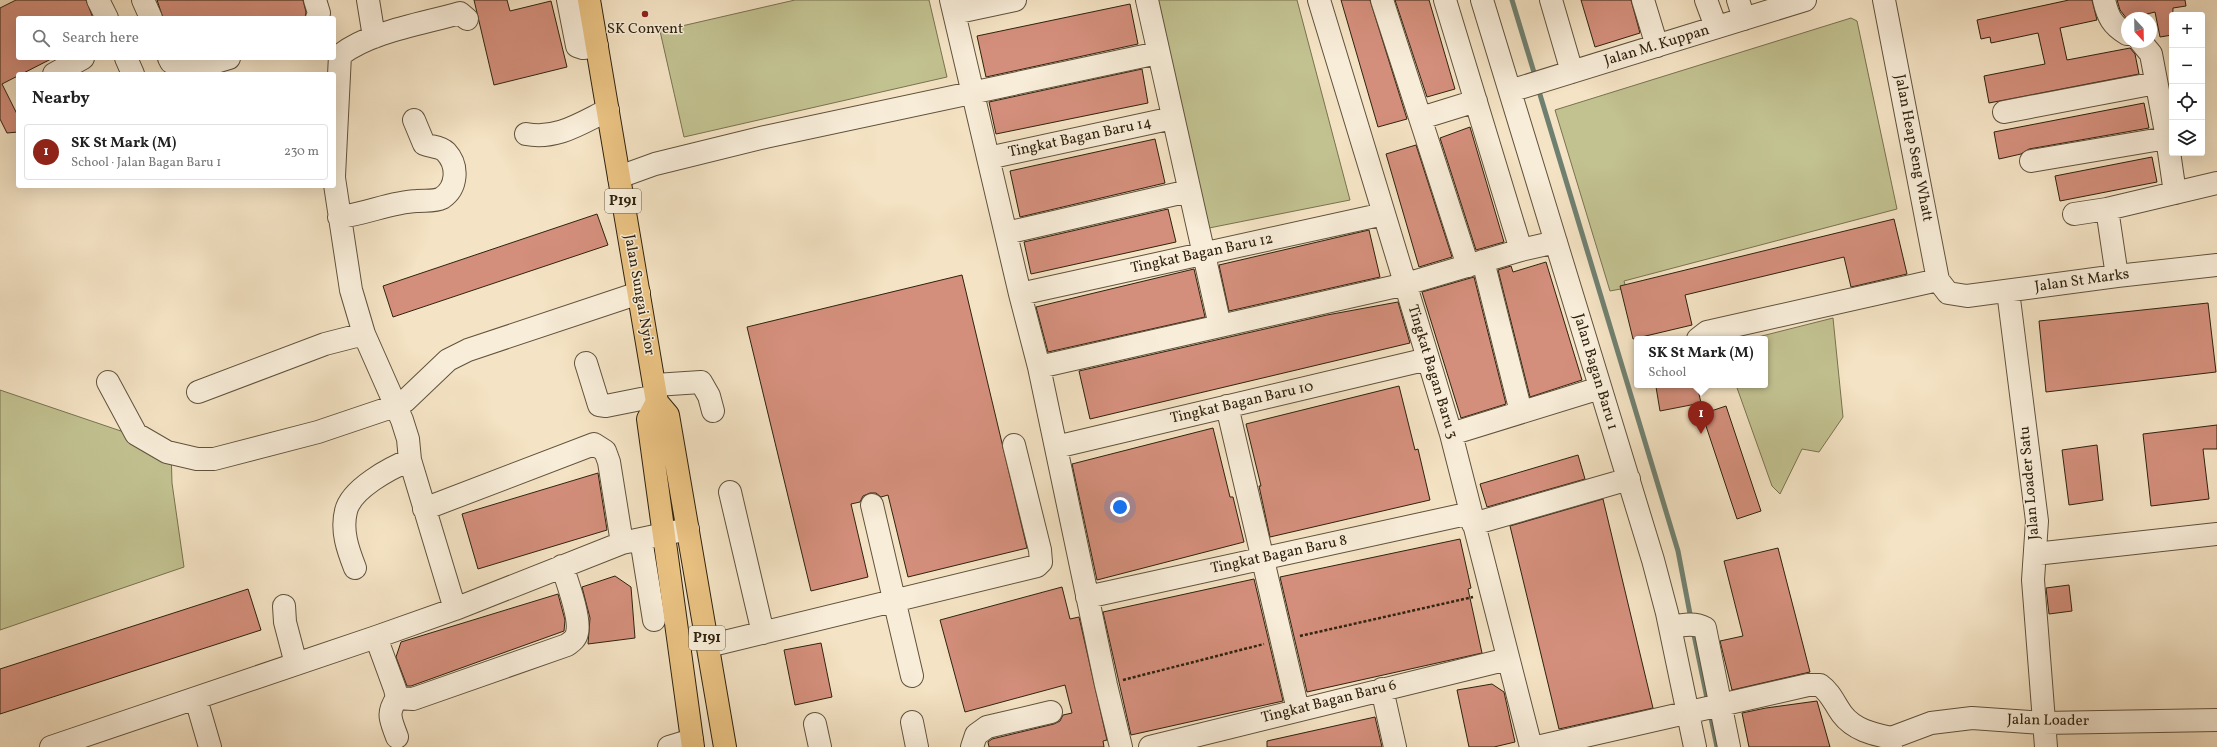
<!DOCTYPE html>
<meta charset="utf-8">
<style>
:root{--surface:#fff;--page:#f2f2f2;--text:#222;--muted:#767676;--line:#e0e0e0;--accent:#8f2418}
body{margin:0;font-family:Vollkorn,serif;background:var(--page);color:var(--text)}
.controls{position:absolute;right:12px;top:12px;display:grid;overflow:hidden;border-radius:4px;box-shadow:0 4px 16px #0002}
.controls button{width:36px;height:36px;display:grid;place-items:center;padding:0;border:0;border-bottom:1px solid var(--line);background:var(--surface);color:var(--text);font:20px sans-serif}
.compass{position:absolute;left:2121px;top:12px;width:36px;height:36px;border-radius:50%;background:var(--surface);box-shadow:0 4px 16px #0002;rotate:158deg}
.you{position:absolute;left:1120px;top:507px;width:14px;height:14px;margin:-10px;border:3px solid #fff;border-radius:50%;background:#1a73e8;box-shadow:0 0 0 6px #1a73e833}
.badge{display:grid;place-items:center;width:26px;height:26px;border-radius:50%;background:var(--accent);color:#fff;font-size:13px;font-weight:700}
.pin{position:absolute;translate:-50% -33px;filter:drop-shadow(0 1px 2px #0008)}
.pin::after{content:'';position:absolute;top:21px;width:14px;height:12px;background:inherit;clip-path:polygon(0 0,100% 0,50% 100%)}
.popup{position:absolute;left:1634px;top:336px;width:134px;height:52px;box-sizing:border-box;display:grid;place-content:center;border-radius:4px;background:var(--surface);filter:drop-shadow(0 1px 3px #0005);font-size:13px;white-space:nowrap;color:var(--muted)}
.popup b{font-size:15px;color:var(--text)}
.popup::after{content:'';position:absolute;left:50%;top:100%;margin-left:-8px;border:8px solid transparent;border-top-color:var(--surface)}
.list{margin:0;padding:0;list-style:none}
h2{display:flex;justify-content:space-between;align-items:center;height:52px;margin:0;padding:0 16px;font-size:17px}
h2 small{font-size:13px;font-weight:400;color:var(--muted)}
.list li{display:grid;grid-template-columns:26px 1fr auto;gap:12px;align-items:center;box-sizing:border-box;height:56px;margin:0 8px 8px;padding:0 8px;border:1px solid var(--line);border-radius:4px}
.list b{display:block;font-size:15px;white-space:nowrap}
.list p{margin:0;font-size:13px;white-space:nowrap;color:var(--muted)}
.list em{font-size:13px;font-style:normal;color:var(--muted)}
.icon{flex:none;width:22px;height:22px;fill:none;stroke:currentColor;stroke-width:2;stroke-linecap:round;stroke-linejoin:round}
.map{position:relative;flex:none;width:2217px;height:747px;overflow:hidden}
.search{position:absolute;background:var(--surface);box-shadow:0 4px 16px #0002;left:16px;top:16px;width:320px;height:44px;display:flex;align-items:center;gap:10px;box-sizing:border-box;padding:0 14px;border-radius:4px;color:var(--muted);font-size:15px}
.panel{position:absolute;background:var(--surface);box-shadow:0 4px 16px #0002;left:16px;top:72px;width:320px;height:116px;border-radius:4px}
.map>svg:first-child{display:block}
.green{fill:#c2c190;stroke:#78724f}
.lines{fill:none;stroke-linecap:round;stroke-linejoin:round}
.stream{stroke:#708070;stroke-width:5}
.building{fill:#d48f7c;stroke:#2f220e}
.minor-casing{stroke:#60523c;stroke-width:24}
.major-casing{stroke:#2f220e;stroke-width:24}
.path{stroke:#2f220e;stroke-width:2.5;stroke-dasharray:3 2;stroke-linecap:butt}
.minor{stroke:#f8edd9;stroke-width:22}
.major{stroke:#eac282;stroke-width:22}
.poi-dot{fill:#8f2418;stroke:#f8edd9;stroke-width:1.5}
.labels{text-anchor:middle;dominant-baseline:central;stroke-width:3;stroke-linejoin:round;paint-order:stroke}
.shield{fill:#f8edd9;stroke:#6b5f4b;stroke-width:1}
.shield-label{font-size:14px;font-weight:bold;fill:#2f220e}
.poi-label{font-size:15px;fill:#2f220e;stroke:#f8edd9}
.street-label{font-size:15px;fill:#2f220e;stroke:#f8edd9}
</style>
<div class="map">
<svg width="2217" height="747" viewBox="0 0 2217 747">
<rect width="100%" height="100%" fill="#f4e3c4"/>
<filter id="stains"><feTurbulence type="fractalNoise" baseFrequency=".005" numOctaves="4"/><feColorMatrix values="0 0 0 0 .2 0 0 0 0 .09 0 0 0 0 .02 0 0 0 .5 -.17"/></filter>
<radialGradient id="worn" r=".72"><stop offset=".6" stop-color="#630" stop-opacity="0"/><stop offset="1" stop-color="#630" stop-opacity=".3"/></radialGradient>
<path class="green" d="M 795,0 L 929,0 L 947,77 L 684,137 L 660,31 Z
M 1157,0 L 1297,0 L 1350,200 L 1204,229 Z
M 1851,18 L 1857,21 L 1897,209 L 1624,281 L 1626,288 L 1610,291 L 1555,110 Z
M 1833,318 L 1843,417 L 1819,452 L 1802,449 L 1780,494 L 1772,486 L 1736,385 L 1765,385 L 1765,339 L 1750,339 Z
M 0,390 L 171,448 L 172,483 L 184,567 L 0,630 Z"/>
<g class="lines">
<path class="stream" d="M 1512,0 L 1536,79
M 1538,88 L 1678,551 L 1691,619
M 1693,630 L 1708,703
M 1710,713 L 1717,747"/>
</g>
<path class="building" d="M 16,0 L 86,0 L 93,18 L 18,18 L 18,58 L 53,58 L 2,84 L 18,116 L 18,132 L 7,133 L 0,119 L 0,8 Z
M 157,0 L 303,0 L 306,12 L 305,18 L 163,18 Z
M 474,0 L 507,0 L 510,11 L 551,1 L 567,67 L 494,85 Z
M 1341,0 L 1370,0 L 1407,119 L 1378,127 Z
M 1395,0 L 1429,0 L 1455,89 L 1427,97 Z
M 1581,0 L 1631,0 L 1640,33 L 1595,47 Z
M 2069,0 L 2092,0 L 2097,20 L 2060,28 L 2067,60 L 2130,48 L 2135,54 L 2139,74 L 1989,103 L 1984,76 L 2045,64 L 2038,33 L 1991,43 L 1990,37 L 1981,39 L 1977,20 Z
M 2117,0 L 2185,0 L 2186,6 L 2173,8 L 2172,35 L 2160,37 L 2155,12 L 2127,19 L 2120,10 Z
M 1130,4 L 1138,44 L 986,77 L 977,36 Z
M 1142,69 L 1148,103 L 996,134 L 989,102 Z
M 2144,103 L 2149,128 L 2029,149 L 2021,154 L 1999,159 L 1994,132 Z
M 1470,127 L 1504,242 L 1476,250 L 1440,138 Z
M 1155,139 L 1165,183 L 1020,217 L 1010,171 Z
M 1416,145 L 1452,257 L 1419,267 L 1386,154 Z
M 2152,157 L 2157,182 L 2060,201 L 2055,176 Z
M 1168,209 L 1176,242 L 1031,274 L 1024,242 Z
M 597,214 L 608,245 L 393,317 L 383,286 Z
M 1894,219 L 1907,274 L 1851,287 L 1844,257 L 1685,295 L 1692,325 L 1633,339 L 1620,286 Z
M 1369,230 L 1380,277 L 1229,311 L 1219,265 Z
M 1546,262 L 1582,380 L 1530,397 L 1498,270 L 1511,266 L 1513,272 Z
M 1194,269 L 1205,317 L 1048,352 L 1036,307 Z
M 962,275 L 1027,548 L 908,577 L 888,495 L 881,497 L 876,493 L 870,493 L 863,496 L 860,502 L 851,504 L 868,577 L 811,591 L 747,327 Z
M 1474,277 L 1506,404 L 1461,418 L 1422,292 Z
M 1398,302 L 1410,343 L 1090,419 L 1079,371 L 1327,315 Z
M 2208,303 L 2216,372 L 2046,392 L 2039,321 Z
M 1668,385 L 1697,385 L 1701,403 L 1660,411 L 1656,387 Z
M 1399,386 L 1415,450 L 1418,449 L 1430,500 L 1270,537 L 1259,486 L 1261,486 L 1246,424 Z
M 1726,406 L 1761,511 L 1737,519 L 1702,414 Z
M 2217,425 L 2217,449 L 2203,449 L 2209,499 L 2151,506 L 2143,434 Z
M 1213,428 L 1230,497 L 1233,497 L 1244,542 L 1097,580 L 1072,464 Z
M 2097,445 L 2103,500 L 2069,505 L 2062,450 Z
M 1578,455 L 1585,479 L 1487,507 L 1480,484 Z
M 598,473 L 607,530 L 478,569 L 462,514 Z
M 1603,499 L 1653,708 L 1559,729 L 1510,526 Z
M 1460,539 L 1471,588 L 1468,589 L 1482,653 L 1307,692 L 1280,577 Z
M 1778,548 L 1810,672 L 1732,690 L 1720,641 L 1743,636 L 1724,561 Z
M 615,576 L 631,587 L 635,638 L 588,644 L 590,618 L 582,587 Z
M 1254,579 L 1283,701 L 1131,735 L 1103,612 Z
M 2069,585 L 2072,611 L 2049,614 L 2046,588 Z
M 1062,587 L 1070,619 L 1079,617 L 1107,740 L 1103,741 L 1104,747 L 989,747 L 988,742 L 992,739 L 1054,724 L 1060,721 L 1063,715 L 1072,713 L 1065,685 L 965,712 L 940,620 Z
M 248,589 L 261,630 L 0,714 L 0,669 Z
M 558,594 L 565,620 L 564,631 L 411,686 L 407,686 L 396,657 L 401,642 Z
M 821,643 L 832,697 L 795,705 L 784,650 Z
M 1492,684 L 1504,692 L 1515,742 L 1494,747 L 1469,747 L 1457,690 Z
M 1817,701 L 1830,747 L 1749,747 L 1742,713 L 1766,708 Z
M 1375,717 L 1382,747 L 1267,747 L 1267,741 Z"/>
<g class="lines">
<g class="minor-casing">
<path id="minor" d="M 98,0 L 107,18
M 143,0 L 151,18
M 315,0 L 319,13 L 317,18
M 368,0 L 374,37
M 568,0 L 577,46 L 583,48 L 597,46
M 951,0 L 1020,294 L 1039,367 L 1106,685 L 1121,747
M 1147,0 L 1220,326
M 1319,0 L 1451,434 L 1531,747
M 1382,0 L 1468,266
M 1445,0 L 1521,250
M 1482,0 L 1653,560 L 1667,613 L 1695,747
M 1551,0 L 1572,72
M 1643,0 L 1657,46
M 1706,0 L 1716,27
M 1738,0 L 1744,19
M 1884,0 L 1938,280 L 1948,293 L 1967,296 L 2117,276 L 2217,265
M 2104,0 C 2108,17 2112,25 2127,34
M 954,13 L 1015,0
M 2141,42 L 2151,54 L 2167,138 L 2175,193
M 126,58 L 133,74
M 169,58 L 171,62 L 186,71 L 229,58
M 54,74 L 83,58
M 1510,91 L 1805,0
M 2004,112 L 2156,83
M 1421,118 L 1476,101
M 526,134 C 557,140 581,123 608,110
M 988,158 L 1173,118
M 2031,161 L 2167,138
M 334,176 L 340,55 C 372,31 422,24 460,13 L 467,19
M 619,177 L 655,164 L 765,137 L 1158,53
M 334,178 L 351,290 L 364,334 L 402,420 L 408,439 L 410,460 L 455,609
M 2107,209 L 2117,276
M 2074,214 L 2107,209 L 2217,183
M 339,217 C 367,214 390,202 417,201 C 425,200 434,202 442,198 C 457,188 459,166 446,152 C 440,146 431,147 424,144 L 414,120
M 1006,233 L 1189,191
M 1483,261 L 1521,412
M 2008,291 L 2037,521 L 2033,580 L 2046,747
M 1020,294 L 1384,214
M 1698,339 L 1707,332 L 1938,280
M 586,363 L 599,405 L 606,406 L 656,396
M 1039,367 L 1406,284 L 1521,250 L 1556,242
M 108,382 L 136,434 L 167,452 L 197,459 L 214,459 L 318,432 L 395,406 L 405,401 L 448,360 L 468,350 L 639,293
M 655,385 L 701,382 L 709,396 L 713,411
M 198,392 L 325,344 L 364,334
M 1227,406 L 1298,710
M 1451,434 L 1600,388
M 1056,447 L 1428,359
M 730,492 L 763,633
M 872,505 L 912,676
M 424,509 L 594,444 L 605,451 L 609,462 L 622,543
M 1473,524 L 1629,479
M 641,539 L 654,620
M 2035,554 L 2217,534
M 355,568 C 348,550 341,531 346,511 C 351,489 390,468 410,460
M 1087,597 L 1471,513
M 284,606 L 285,622 L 296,664
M 1670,627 C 1681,625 1695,622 1705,628 L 1729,747
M 376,637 L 395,689 L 397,698 C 386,714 391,720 397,737
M 708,646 L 1037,566 L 1041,562 L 1040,550 L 1014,445
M 1382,689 L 1395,747
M 397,698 L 413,699 L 567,645 C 571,642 576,639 577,633 C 581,619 567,581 562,566
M 196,699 L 210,747
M 912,722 L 917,747
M 815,724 L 820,747
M 51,747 L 376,637 L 455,609 L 622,543 L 688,529
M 669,747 L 692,740
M 972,747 L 976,735 L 987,727 L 1051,712
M 1150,747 L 1508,659
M 1537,747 L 1808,685 L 1820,685 C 1831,693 1834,703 1842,714 C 1854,730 1873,734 1891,738
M 1891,747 L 1891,738 L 1931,723 L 1972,718 L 2043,723 L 2217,720"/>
</g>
<g class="major-casing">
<path id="major" d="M 589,0 L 657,402 L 668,415 L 725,747
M 657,402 L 648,419 L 693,747"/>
</g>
<path class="path" d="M 1300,636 L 1473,597
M 1123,680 L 1264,644"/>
<use href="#minor" class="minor"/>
<use href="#major" class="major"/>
</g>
<circle class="poi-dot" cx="645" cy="14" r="4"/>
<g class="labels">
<g class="shield">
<rect x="605" y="189" width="36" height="24" rx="3"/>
<rect x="689" y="626" width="36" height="24" rx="3"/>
</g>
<g class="shield-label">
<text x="623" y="201">P191</text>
<text x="707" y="638">P191</text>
</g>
<g class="poi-label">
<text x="645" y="29">SK Convent</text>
</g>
<g class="street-label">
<text transform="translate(1657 46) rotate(-17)">Jalan M. Kuppan</text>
<text transform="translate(1080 138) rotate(-12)">Tingkat Bagan Baru 14</text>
<text transform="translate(1913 148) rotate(79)">Jalan Heap Seng Whatt</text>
<text transform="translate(1202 254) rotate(-12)">Tingkat Bagan Baru 12</text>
<text transform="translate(2082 281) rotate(-8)">Jalan St Marks</text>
<text transform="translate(639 295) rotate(80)">Jalan Sungai Nyior</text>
<text transform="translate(1432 372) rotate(73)">Tingkat Bagan Baru 3</text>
<text transform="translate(1595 372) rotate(73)">Jalan Bagan Baru 1</text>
<text transform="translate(1242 403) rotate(-13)">Tingkat Bagan Baru 10</text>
<text transform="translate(2030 483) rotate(-95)">Jalan Loader Satu</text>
<text transform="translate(1279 555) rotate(-12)">Tingkat Bagan Baru 8</text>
<text transform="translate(1329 702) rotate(-14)">Tingkat Bagan Baru 6</text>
<text transform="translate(2048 721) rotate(1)">Jalan Loader</text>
</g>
</g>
<rect width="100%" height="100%" filter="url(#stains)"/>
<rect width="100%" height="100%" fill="url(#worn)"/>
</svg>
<div class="controls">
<button>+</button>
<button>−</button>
<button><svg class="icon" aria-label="locate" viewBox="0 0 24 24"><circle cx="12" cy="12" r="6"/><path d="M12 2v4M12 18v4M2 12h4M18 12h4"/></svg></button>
<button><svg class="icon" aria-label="layers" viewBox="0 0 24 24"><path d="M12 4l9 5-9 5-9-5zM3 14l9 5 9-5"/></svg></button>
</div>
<svg class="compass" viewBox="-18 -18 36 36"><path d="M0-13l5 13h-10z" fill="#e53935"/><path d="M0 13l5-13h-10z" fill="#767676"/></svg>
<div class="you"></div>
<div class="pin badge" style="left:1701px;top:434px">1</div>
<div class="popup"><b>SK St Mark (M)</b>School</div>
<div class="search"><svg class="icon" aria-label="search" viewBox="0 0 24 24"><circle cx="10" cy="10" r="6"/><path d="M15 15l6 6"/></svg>Search here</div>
<section class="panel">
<h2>Nearby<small></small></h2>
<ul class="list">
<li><span class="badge">1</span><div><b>SK St Mark (M)</b><p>School · Jalan Bagan Baru 1</p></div><em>230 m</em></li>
</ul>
</section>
</div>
